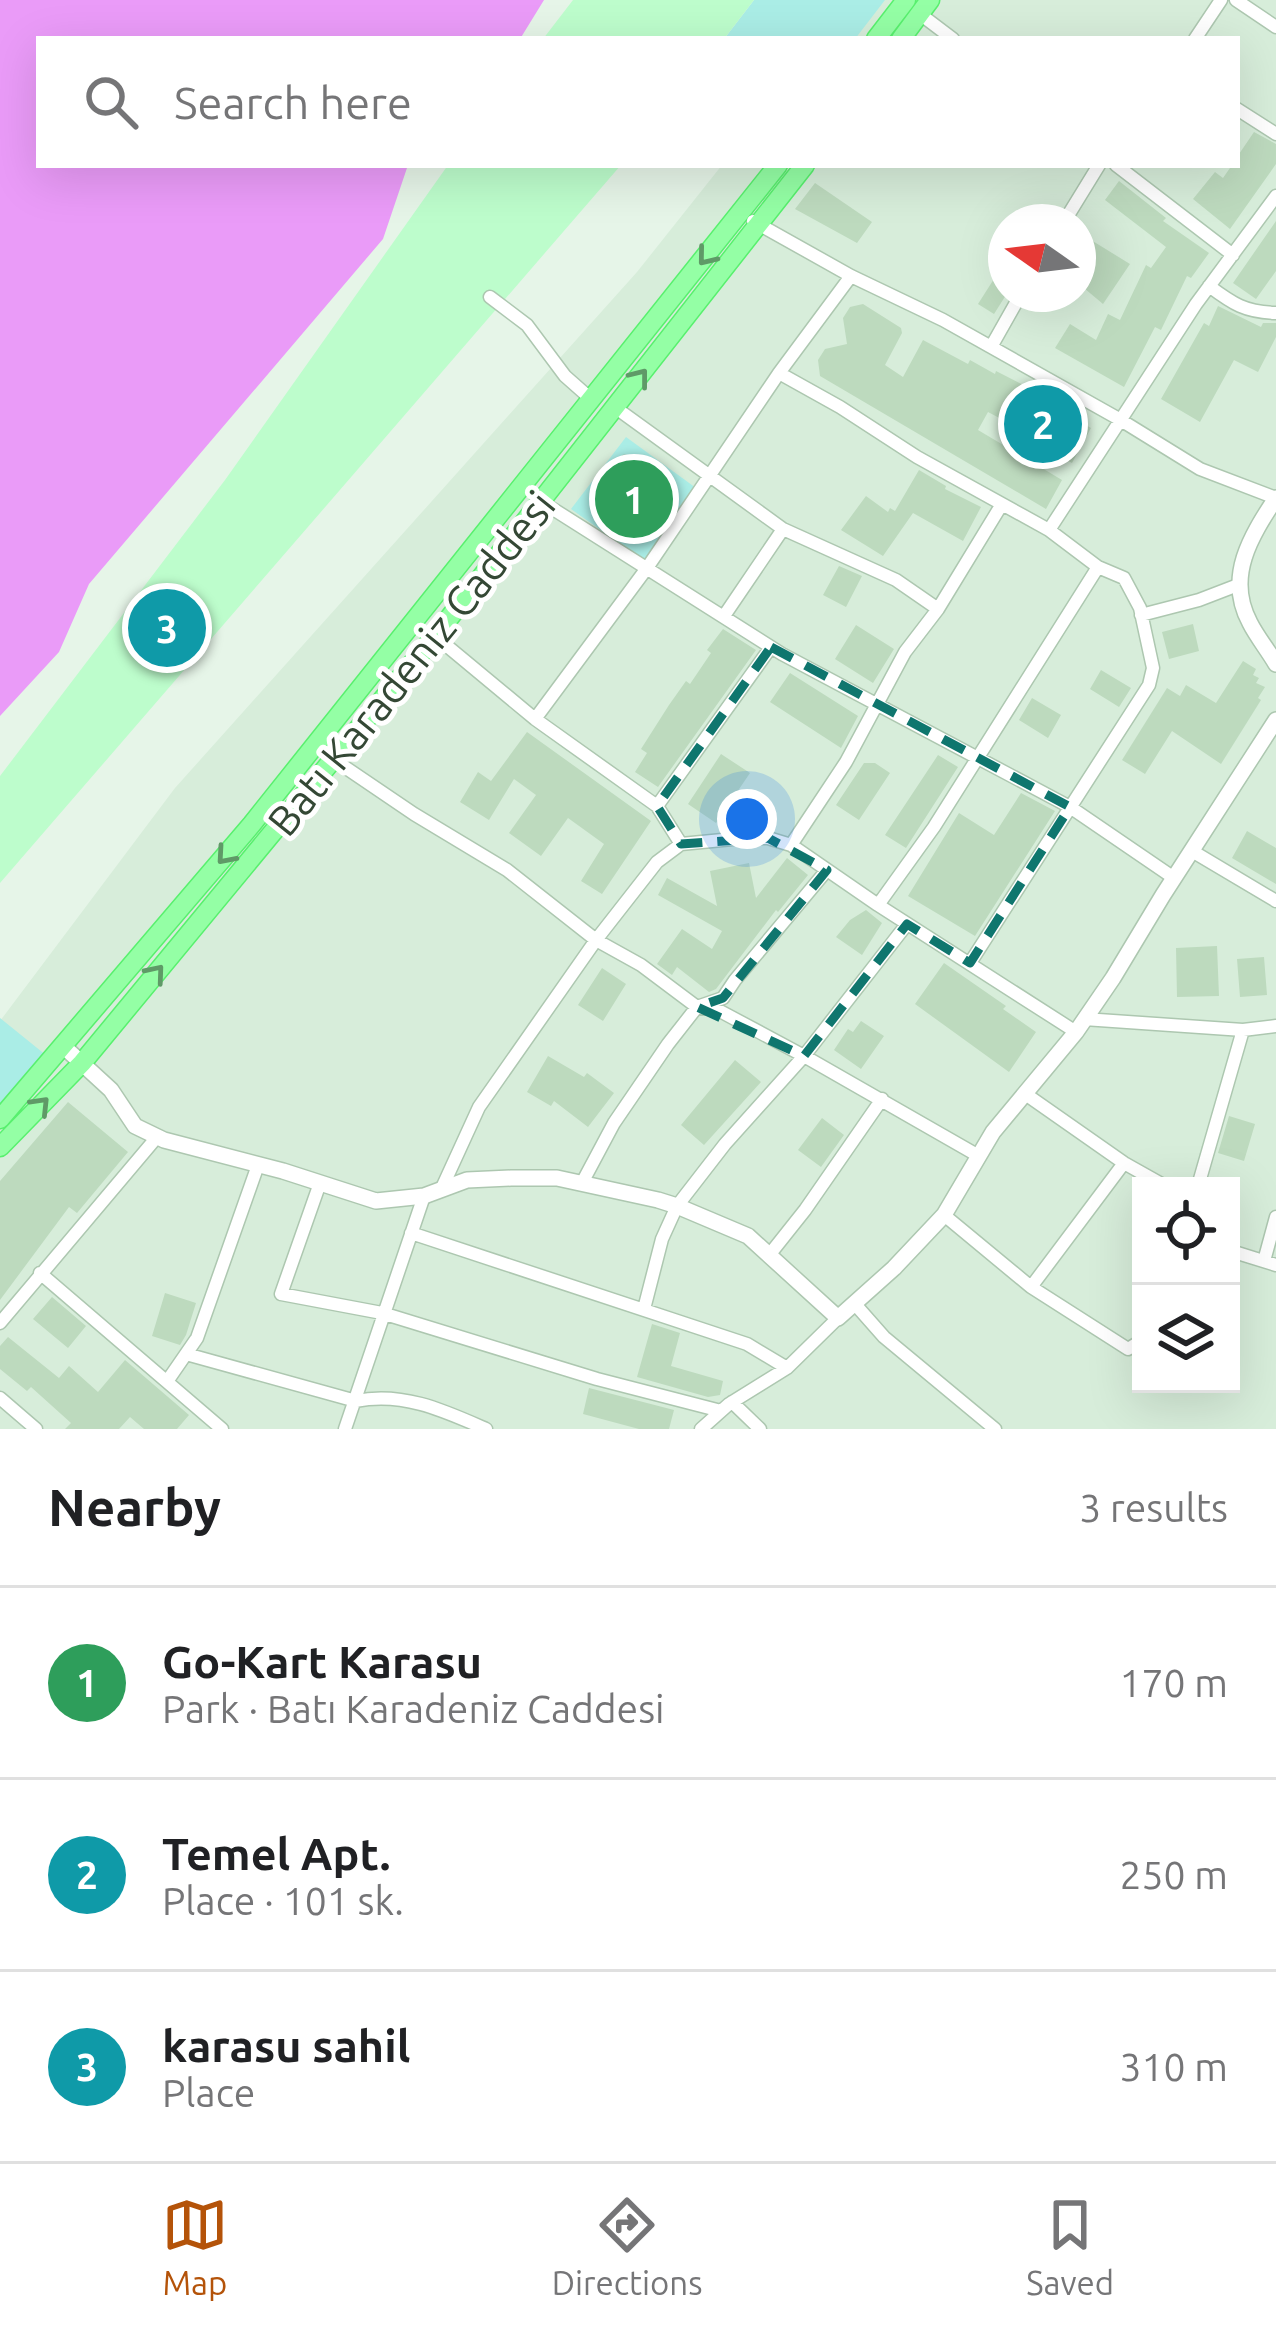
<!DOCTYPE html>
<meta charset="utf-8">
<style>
:root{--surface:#fff;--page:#f6f6f6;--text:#202124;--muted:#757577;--line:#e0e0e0;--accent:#b45309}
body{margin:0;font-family:Ubuntu,sans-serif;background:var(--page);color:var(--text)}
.controls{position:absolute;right:36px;bottom:36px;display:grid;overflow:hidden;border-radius:0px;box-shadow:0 12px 48px #0002}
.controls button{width:108px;height:108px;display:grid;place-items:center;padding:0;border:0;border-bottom:3px solid var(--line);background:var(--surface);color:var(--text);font:60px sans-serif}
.compass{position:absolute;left:988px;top:204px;width:108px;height:108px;border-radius:50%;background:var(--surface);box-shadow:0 12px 48px #0002;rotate:284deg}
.you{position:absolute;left:747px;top:819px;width:42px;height:42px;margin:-30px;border:9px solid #fff;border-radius:50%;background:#1a73e8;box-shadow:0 0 0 18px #1a73e833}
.badge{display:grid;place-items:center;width:78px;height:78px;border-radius:50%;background:var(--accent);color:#fff;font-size:39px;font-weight:700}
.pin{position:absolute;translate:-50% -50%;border:6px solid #fff;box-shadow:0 3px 12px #0006}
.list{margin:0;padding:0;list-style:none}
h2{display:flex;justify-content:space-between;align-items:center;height:156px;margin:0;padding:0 48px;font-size:51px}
h2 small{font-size:39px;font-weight:400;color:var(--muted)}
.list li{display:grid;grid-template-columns:78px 1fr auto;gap:36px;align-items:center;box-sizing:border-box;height:192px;padding:0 48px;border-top:3px solid var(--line)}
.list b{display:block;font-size:45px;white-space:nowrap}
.list p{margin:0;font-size:39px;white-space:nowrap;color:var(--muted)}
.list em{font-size:39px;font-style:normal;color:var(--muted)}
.icon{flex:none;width:66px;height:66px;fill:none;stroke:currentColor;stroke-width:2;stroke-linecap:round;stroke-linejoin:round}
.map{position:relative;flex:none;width:1276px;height:1429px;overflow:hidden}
.search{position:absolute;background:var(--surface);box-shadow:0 12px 48px #0002;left:36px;right:36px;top:36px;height:132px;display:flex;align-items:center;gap:30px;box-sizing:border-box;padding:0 42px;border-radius:0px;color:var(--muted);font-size:45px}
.sheet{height:732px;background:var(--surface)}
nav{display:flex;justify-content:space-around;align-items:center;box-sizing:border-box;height:168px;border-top:3px solid var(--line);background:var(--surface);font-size:33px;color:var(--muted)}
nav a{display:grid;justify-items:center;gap:6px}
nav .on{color:var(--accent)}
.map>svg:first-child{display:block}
.residential{fill:#d7edda;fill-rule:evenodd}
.green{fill:#aaede6}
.sand{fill:#bdfdcc}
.water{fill:#ea9bf8}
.building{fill:#bddabe}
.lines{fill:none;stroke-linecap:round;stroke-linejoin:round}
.service-casing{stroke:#adc7b0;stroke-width:9}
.minor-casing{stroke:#adc7b0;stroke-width:15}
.tertiary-casing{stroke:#adc7b0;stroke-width:18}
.primary-casing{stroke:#58f06e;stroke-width:21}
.service{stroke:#fff;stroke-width:6}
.minor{stroke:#fff;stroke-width:12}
.tertiary{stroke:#fff;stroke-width:15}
.primary{stroke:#94ffa5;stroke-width:18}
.oneway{stroke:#5f9a67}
.marked{fill:none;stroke:#0f766e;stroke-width:9;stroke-dasharray:24 15;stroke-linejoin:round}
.labels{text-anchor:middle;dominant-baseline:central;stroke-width:10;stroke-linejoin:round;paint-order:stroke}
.street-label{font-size:42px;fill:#344835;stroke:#fff}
</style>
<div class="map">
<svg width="1276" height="1429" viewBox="0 0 1276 1429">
<rect width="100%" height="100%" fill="#e6f5e8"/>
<path class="residential" d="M 853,0 L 1276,0 L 1276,1429 L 0,1429 L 0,1021 L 175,788 L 637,272 L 722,165 L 1237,165 L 1237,39 L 822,39 ZM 1006,222 L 1078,222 L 1078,294 L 1006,294 ZM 1141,1186 L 1231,1186 L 1231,1384 L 1141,1384 Z"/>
<path class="green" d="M 754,0 L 885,0 L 855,39 L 724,39 Z
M 626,437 L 696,488 L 644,561 L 571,509 Z
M 0,1018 L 52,1060 L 0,1123 Z"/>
<path class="sand" d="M 573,0 L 754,0 L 724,39 L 543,39 Z
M 448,165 L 621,165 L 0,883 L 0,776 L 225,480 Z"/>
<path class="water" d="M 0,0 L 544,0 L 520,39 L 39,39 L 39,165 L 408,165 L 383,239 L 89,584 L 59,652 L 0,716 Z"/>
<path class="building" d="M 1254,132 L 1276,144 L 1276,164 L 1230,229 L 1193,199 L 1215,172 L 1223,178 L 1232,165 L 1237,165 L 1237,157 Z
M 1119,181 L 1166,218 L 1163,221 L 1209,253 L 1191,278 L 1187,276 L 1161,330 L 1155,327 L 1124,387 L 1055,348 L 1070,324 L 1096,340 L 1108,314 L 1120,320 L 1146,265 L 1151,268 L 1166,247 L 1105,200 Z
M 815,183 L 872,222 L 857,243 L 795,209 Z
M 1276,221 L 1276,271 L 1256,299 L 1233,283 Z
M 1078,232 L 1130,264 L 1103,304 L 1078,283 Z
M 1006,260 L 1006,295 L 994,314 L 978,304 Z
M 863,304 L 901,328 L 902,333 L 885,365 L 903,377 L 923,340 L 968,364 L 970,360 L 995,374 L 996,371 L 1033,390 L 1029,398 L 1045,410 L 1051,410 L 1066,419 L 1068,415 L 1091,428 L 1072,463 L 1035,443 L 1024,431 L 988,412 L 978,430 L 1062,480 L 1046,509 L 820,376 L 818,360 L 825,349 L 847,344 L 843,318 L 850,307 Z
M 1218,306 L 1261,327 L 1263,323 L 1276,323 L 1276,337 L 1258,372 L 1234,360 L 1200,422 L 1161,399 L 1204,323 L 1209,326 Z
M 919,470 L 946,486 L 945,489 L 981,507 L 963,541 L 913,513 L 883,556 L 841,530 L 866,496 L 888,512 L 890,508 L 895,511 Z
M 839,566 L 862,576 L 846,607 L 823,595 Z
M 1193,624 L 1199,651 L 1169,659 L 1162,632 Z
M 856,625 L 894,649 L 873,683 L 835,659 Z
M 723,629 L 756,650 L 658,787 L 635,772 L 647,753 L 641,749 L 669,705 L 686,681 L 690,684 L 711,653 L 707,650 Z
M 1243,661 L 1256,669 L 1253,675 L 1259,678 L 1256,683 L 1265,687 L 1258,698 L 1261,700 L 1221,764 L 1172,731 L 1145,774 L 1122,760 L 1167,688 L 1180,696 L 1186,685 L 1216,703 Z
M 1101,670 L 1131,688 L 1119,707 L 1090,689 Z
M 790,673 L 858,716 L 841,748 L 770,702 Z
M 1032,698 L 1061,715 L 1048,738 L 1019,720 Z
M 527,732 L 651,821 L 602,894 L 581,881 L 604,844 L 568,818 L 541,856 L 509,833 L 536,795 L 514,779 L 489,820 L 460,802 L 478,772 L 491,781 Z
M 721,754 L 750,773 L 716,823 L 688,804 Z
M 938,755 L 958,767 L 906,848 L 885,835 Z
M 864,763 L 875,763 L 890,773 L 859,820 L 836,805 Z
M 1021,793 L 1055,811 L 975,936 L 908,896 L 959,813 L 994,835 Z
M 1247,831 L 1276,848 L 1276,884 L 1232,858 Z
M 787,858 L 808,875 L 778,912 L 776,910 L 716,989 L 709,992 L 677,967 L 672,975 L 657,964 L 682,929 L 712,949 L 722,931 L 658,895 L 667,878 L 717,906 L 710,871 L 749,863 L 756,898 Z
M 866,910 L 882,923 L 862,955 L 836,937 L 850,920 Z
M 1217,946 L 1219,996 L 1177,997 L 1176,948 Z
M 1264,957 L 1267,995 L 1240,997 L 1237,959 Z
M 944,963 L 1006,1006 L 1003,1009 L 1036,1032 L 1009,1072 L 915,1004 Z
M 602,968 L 626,984 L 603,1021 L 578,1005 Z
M 861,1021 L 884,1036 L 861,1069 L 834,1050 L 848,1029 L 853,1032 Z
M 548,1056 L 584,1077 L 587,1073 L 614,1093 L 588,1127 L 554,1101 L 551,1106 L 527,1092 Z
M 735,1060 L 761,1082 L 704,1145 L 681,1125 Z
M 68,1102 L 128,1152 L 77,1213 L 69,1207 L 0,1300 L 0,1181 Z
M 1229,1116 L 1255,1124 L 1244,1161 L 1218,1153 Z
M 822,1118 L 844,1135 L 821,1167 L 798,1150 Z
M 165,1293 L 196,1303 L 186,1335 L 180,1345 L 152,1336 Z
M 52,1297 L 86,1326 L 68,1348 L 33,1319 Z
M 652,1324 L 680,1333 L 671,1366 L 723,1381 L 720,1395 L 708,1397 L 637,1377 Z
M 8,1337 L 59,1378 L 69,1366 L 98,1392 L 125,1360 L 189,1415 L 177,1429 L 144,1429 L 130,1417 L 119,1429 L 65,1429 L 71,1423 L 31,1387 L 27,1391 L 0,1369 L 0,1346 Z
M 589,1388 L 674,1410 L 669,1429 L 639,1429 L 583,1414 Z"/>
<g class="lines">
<g class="service-casing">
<path id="service" d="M 611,477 L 625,459
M 604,517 C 591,500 599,492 611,477 L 625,476"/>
</g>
<g class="minor-casing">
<path id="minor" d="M 1236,0 L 1276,27
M 920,14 L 953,39
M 1195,39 L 1221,0
M 1237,109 L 1276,134
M 1116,165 L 1233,255
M 753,221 L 851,276 L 943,320 L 1119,419 L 1200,469 L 1276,498
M 1064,222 L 1099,165
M 1209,286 C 1233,304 1245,312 1276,313
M 490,297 L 527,325 L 565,376 L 591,399
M 991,347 L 1021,294
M 779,373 L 840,407 L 917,457 L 1049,530 L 1098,567 L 1124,578 L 1140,608 L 1153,668 L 1149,685 L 970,963
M 616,408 L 783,529 L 724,616
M 542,502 L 782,654 L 1070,807 L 1174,878
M 783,529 L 896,580 L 938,609
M 1049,530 L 1196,304 L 1276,196
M 1141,615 L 1199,600 L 1238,585
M 435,636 L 535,719 L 657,806 L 681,844
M 535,719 L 647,568 L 779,373 L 851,276
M 327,755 L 414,814 L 507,870 L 596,940 L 641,965 L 697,1007 L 718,1010 L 804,1056 L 977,1155
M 657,806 L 771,647
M 791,845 L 846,762 L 905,652 L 938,609 L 1002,504
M 1192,851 L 1276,901
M 878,905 L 934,827 L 1098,567
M 1084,1019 L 1243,1030
M 1024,1093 L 1124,1163 L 1165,1186
M 320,1183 L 281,1294 L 382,1313 L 597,1379 L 721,1411
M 582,1183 L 614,1123 L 668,1044 L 697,1007 L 723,998 L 735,980 L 827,870
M 1198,1186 L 1243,1030 L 1276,1026
M 441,1190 L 479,1107 L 596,940 L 657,862 L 681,844 L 743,838 L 768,838 L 791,845 L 878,905 L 1076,1032
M 944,1215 L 1031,1287 L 1128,1349 L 1141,1341
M 411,1233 L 747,1344 L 787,1368
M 1231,1251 L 1276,1265
M 770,1254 L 805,1210 L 882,1099
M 1264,1261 L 1276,1217
M 40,1273 L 222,1429
M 1031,1287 L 1124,1163
M 854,1303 L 884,1337 L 995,1429
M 644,1309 L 662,1239 L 677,1206 L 725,1144 L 804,1056 L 907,924
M 0,1323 L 157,1137
M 186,1354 L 356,1401 C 402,1391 445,1411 486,1429
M 168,1380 L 197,1338 L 258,1165
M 0,1398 L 36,1429
M 732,1402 L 760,1429
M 345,1429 L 424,1196
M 701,1429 L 729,1404 L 787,1368 L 838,1318"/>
</g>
<g class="tertiary-casing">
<path id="tertiary" d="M 1276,498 C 1251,536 1225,577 1250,623 C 1257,637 1268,650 1276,664
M 62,1045 L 111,1090 L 135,1126 L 164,1140 L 283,1171 L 376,1201 L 424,1196 L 467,1180 L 511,1178 L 557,1178 L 658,1200 L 677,1206 L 748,1236 L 838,1318 L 894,1268 L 944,1215 L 993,1132 L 1076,1032 L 1113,978 L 1163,895 L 1276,720"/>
</g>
<g class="primary-casing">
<path id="primary" d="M 876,39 L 906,0
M 901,39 L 930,0
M 0,1119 L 252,824 L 778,165
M 0,1147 L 82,1063 L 435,636 L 805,165"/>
</g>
<use href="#service" class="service"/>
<use href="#minor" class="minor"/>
<use href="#tertiary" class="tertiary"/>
<use href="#primary" class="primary"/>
</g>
<defs><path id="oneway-chevron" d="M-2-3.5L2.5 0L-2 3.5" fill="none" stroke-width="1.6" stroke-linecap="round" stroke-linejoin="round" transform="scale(3)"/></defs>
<g class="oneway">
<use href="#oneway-chevron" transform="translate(706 257) rotate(129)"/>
<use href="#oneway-chevron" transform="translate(640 377) rotate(-52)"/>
<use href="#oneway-chevron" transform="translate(225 856) rotate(131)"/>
<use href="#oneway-chevron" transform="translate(156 973) rotate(-50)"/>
<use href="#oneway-chevron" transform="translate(41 1105) rotate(-46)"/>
</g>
<path class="marked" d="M 771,647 L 1070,807 L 970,963 L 907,924 L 804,1056 L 697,1007 L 723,998 L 827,870 L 768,838 L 681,844 L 657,806 Z"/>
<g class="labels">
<g class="street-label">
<text transform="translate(411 663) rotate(-51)">Batı Karadeniz Caddesi</text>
</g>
</g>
</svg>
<div class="controls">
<button><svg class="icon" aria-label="locate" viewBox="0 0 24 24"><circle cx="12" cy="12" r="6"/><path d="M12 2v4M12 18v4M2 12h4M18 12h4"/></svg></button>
<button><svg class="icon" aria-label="layers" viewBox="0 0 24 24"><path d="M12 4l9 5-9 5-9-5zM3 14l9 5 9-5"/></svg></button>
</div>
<svg class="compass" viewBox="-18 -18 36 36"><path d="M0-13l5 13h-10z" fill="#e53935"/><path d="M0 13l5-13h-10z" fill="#757577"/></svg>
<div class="you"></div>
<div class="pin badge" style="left:634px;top:499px;background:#2e9e5b">1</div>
<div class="pin badge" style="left:1043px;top:424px;background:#0f9aa8">2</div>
<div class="pin badge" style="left:167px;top:628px;background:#0f9aa8">3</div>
<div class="search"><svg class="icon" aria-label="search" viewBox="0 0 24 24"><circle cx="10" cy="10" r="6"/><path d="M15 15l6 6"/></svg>Search here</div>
</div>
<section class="sheet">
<h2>Nearby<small>3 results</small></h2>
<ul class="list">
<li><span class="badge" style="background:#2e9e5b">1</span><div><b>Go-Kart Karasu</b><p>Park · Batı Karadeniz Caddesi</p></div><em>170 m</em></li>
<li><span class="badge" style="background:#0f9aa8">2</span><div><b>Temel Apt.</b><p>Place · 101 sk.</p></div><em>250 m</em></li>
<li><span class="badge" style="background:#0f9aa8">3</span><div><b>karasu sahil</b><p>Place</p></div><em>310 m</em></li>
</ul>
</section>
<nav>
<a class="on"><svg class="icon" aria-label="map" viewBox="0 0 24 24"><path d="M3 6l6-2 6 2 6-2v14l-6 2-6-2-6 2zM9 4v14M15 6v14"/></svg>Map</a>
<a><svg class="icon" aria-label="directions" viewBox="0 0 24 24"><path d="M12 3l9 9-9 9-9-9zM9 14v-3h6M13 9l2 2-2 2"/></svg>Directions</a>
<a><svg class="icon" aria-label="saved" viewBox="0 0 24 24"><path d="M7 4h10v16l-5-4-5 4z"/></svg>Saved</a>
</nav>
